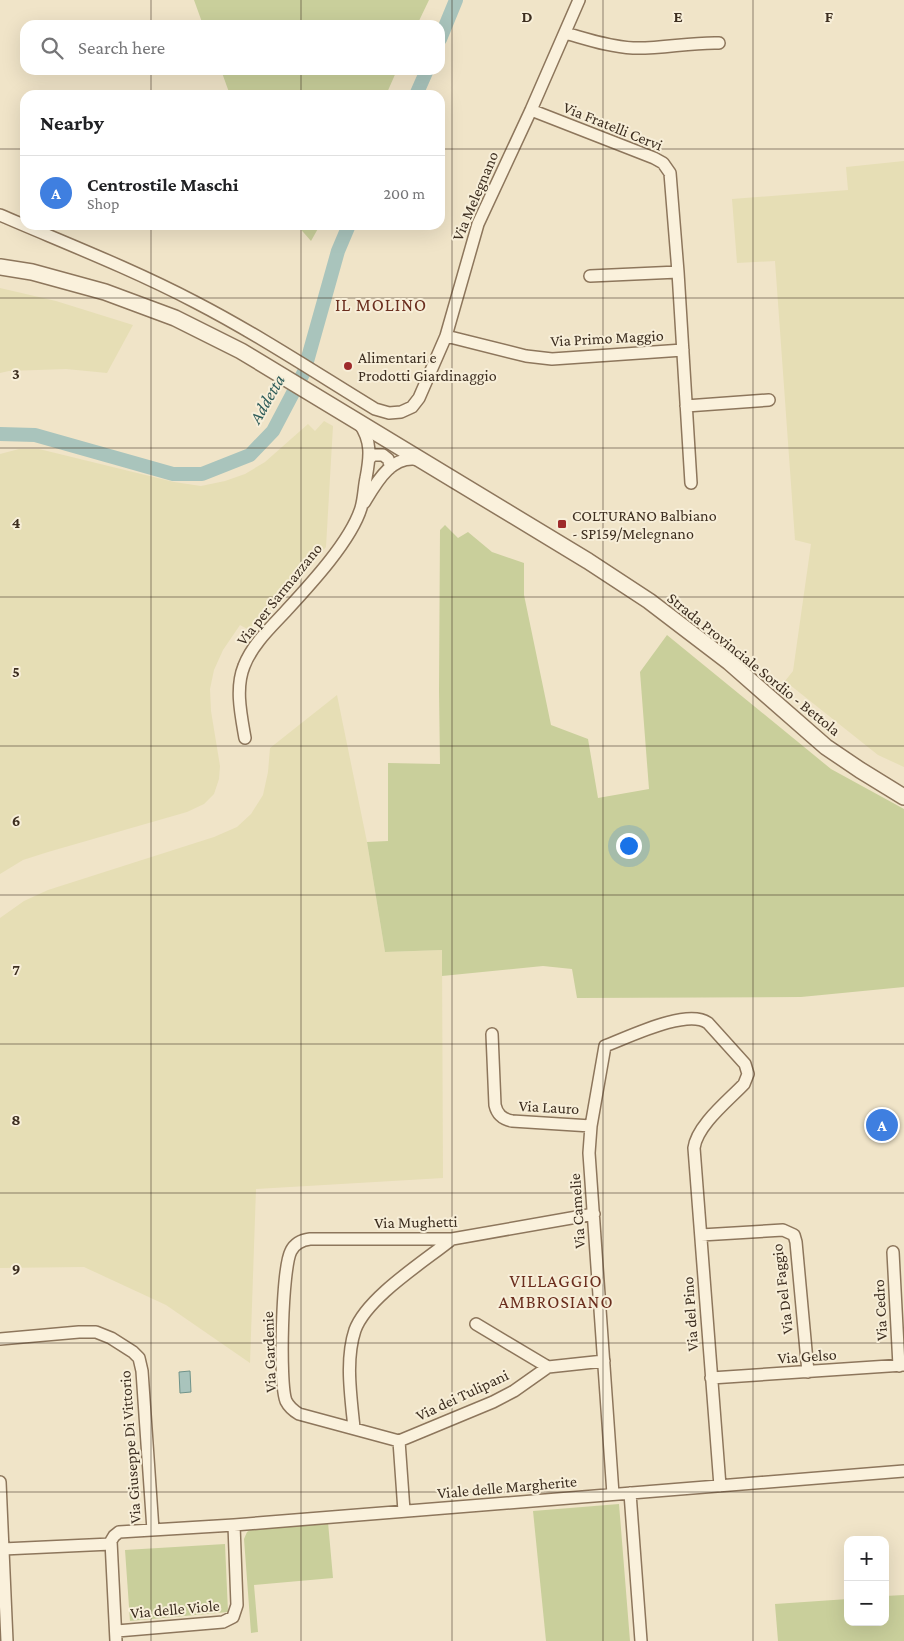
<!DOCTYPE html>
<meta charset="utf-8">
<style>
:root{--surface:#fff;--page:#f6f6f6;--text:#202124;--muted:#757577;--line:#e0e0e0;--accent:#7c3aed}
body{margin:0;font-family:"Crimson Pro",serif;background:var(--page);color:var(--text)}
.controls{position:absolute;right:15px;bottom:15px;display:grid;overflow:hidden;border-radius:10px;box-shadow:0 5px 20px #0002}
.controls button{width:45px;height:45px;display:grid;place-items:center;padding:0;border:0;border-bottom:1px solid var(--line);background:var(--surface);color:var(--text);font:25px sans-serif}
.you{position:absolute;left:628px;top:845px;width:18px;height:18px;margin:-12px;border:4px solid #fff;border-radius:50%;background:#1a73e8;box-shadow:0 0 0 8px #1a73e833}
.badge{display:grid;place-items:center;width:32px;height:32px;border-radius:50%;background:var(--accent);color:#fff;font-size:16px;font-weight:700}
.pin{position:absolute;translate:-50% -50%;border:2px solid #fff;box-shadow:0 1px 5px #0006}
.list{margin:0;padding:0;list-style:none}
h2{display:flex;justify-content:space-between;align-items:center;height:65px;margin:0;padding:0 20px;font-size:21px}
h2 small{font-size:16px;font-weight:400;color:var(--muted)}
.list li{display:grid;grid-template-columns:32px 1fr auto;gap:15px;align-items:center;box-sizing:border-box;height:75px;padding:0 20px;border-top:1px solid var(--line)}
.list b{display:block;font-size:19px;white-space:nowrap}
.list p{margin:0;font-size:16px;white-space:nowrap;color:var(--muted)}
.list em{font-size:16px;font-style:normal;color:var(--muted)}
.icon{flex:none;width:28px;height:28px;fill:none;stroke:currentColor;stroke-width:2;stroke-linecap:round;stroke-linejoin:round}
.map{position:relative;flex:none;width:904px;height:1641px;overflow:hidden}
.search{position:absolute;background:var(--surface);box-shadow:0 5px 20px #0002;left:20px;top:20px;width:425px;height:55px;display:flex;align-items:center;gap:12px;box-sizing:border-box;padding:0 18px;border-radius:15px;color:var(--muted);font-size:19px}
.panel{position:absolute;background:var(--surface);box-shadow:0 5px 20px #0002;left:20px;top:90px;width:425px;height:140px;border-radius:15px}
.map>svg:first-child{display:block}
.farmland{fill:#e6deb5}
.green{fill:#c9cf9b}
.water{fill:#a9c4bc;stroke:#6f938a}
.lines{fill:none;stroke-linecap:round;stroke-linejoin:round}
.canal{stroke:#a9c4bc;stroke-width:14}
.minor-casing{stroke:#8d765c;stroke-width:14}
.tertiary-casing{stroke:#8d765c;stroke-width:18}
.minor{stroke:#faf1dc;stroke-width:11}
.tertiary{stroke:#faf1dc;stroke-width:15}
.grid{fill:none;stroke:#3d2e20;stroke-width:1;stroke-opacity:0.55}
.poi-dot{fill:#9e2a2b;stroke:#f7eed8;stroke-width:2}
.labels{text-anchor:middle;dominant-baseline:central;stroke-width:4;stroke-linejoin:round;paint-order:stroke}
.street-label{font-size:16px;fill:#3d2e20;stroke:#f7eed8}
.poi-label{font-size:16px;fill:#3d2e20;stroke:#f7eed8;text-anchor:start}
.neighbourhood-label{font-size:18px;letter-spacing:1px;fill:#6b2e1e;stroke:#f7eed8}
.water-label{font-size:18px;font-style:italic;fill:#2f5d5a;stroke:#f7eed8}
.grid-label{font-size:16px;text-anchor:middle;font-weight:bold;fill:#3d2e20;stroke:#f7eed8;stroke-width:4;stroke-linejoin:round;paint-order:stroke}
</style>
<div class="map">
<svg width="904" height="1641" viewBox="0 0 904 1641">
<rect width="100%" height="100%" fill="#f0e4c8"/>
<path class="farmland" d="M 904,161 L 904,767 L 878,755 L 785,681 L 793,671 L 811,544 L 795,540 L 775,261 L 737,263 L 732,199 L 848,190 L 846,167 Z
M 0,288 L 56,301 L 133,325 L 107,373 L 66,369 L 9,371 L 0,373 Z
M 324,421 L 333,426 L 326,547 L 303,574 L 249,630 L 240,625 L 223,650 L 214,670 L 210,689 L 211,711 L 220,766 L 219,779 L 214,794 L 204,804 L 187,812 L 48,852 L 23,860 L 0,874 L 0,454 L 19,449 L 39,449 L 174,482 L 201,486 L 225,481 L 245,474 L 265,462 L 308,424 L 315,431 Z
M 337,695 L 367,842 L 385,952 L 442,950 L 443,1178 L 256,1189 L 250,1363 L 166,1305 L 84,1267 L 0,1268 L 0,918 L 24,901 L 48,890 L 214,837 L 237,827 L 251,814 L 263,795 L 268,772 L 270,748 Z"/>
<path class="green" d="M 194,0 L 429,0 L 417,25 L 203,25 Z
M 221,70 L 397,70 L 386,95 L 230,95 Z
M 297,225 L 320,225 L 311,241 Z
M 445,525 L 458,538 L 468,532 L 492,552 L 524,563 L 524,595 L 551,725 L 588,739 L 598,798 L 649,789 L 640,672 L 667,635 L 831,769 L 904,809 L 904,987 L 801,997 L 577,998 L 572,969 L 543,966 L 442,976 L 442,950 L 385,952 L 367,842 L 388,841 L 388,763 L 440,764 L 439,691 L 440,530 Z
M 619,1504 L 630,1641 L 546,1641 L 533,1511 Z
M 328,1522 L 333,1578 L 254,1585 L 258,1632 L 251,1633 L 244,1539 L 247,1532 L 252,1529 Z
M 225,1544 L 228,1612 L 130,1621 L 125,1550 Z
M 904,1595 L 904,1641 L 778,1641 L 775,1604 L 848,1599 L 848,1622 L 885,1622 L 885,1596 Z"/>
<path class="water" d="M 190,1371 L 191,1392 L 180,1393 L 179,1372 Z"/>
<g class="lines">
<path class="canal" d="M 440,39 L 456,0
M 416,95 L 427,70
M 0,434 L 35,435 L 173,474 L 202,474 L 250,455 L 273,431 L 304,372 L 338,251 L 349,225"/>
<g class="minor-casing">
<path id="minor" d="M 565,33 C 587,39 610,47 633,48 C 662,49 690,42 719,43
M 531,110 L 654,158 L 663,163 L 670,173 L 678,272 L 691,483
M 0,215 C 65,243 132,269 195,302 C 257,334 316,373 375,409 L 389,413 L 401,412 L 412,407 L 419,398 L 446,336 L 478,224 L 531,110 L 579,0
M 590,276 L 678,272
M 446,336 L 526,356 L 552,359 L 683,350
M 686,406 L 769,400
M 369,459 L 373,455 L 383,455 L 388,459 L 391,467
M 364,503 C 376,483 392,453 420,460
M 245,738 C 241,715 235,688 244,666 C 252,645 270,628 285,612 C 309,586 351,541 361,508 C 364,498 364,487 366,478 C 370,457 372,441 359,423
M 492,1034 L 495,1105 C 497,1114 502,1119 512,1121 L 591,1126
M 701,1235 L 783,1230 L 794,1235 L 796,1242 L 808,1372
M 893,1252 L 899,1366
M 476,1324 L 548,1367
M 0,1339 L 79,1332 L 96,1332 L 111,1338 L 133,1352 L 139,1358 L 142,1371 L 153,1530
M 711,1378 L 904,1365
M 354,1428 C 351,1397 345,1360 355,1330 C 367,1297 425,1261 452,1239
M 399,1441 L 299,1414 C 294,1411 289,1407 286,1401 C 279,1383 282,1268 291,1251 C 295,1243 302,1240 310,1239 L 452,1239 L 594,1214
M 0,1482 L 7,1641
M 630,1493 L 641,1641
M 613,1494 L 589,1153 L 591,1126 L 605,1046 C 629,1037 687,1008 708,1023 L 745,1064 L 748,1074 L 744,1084 C 729,1100 697,1125 694,1148 L 720,1486
M 404,1511 L 399,1441 L 493,1402 L 514,1391 L 548,1367 L 604,1361
M 3,1549 L 111,1544
M 117,1631 L 223,1622 L 233,1617 L 237,1605 L 234,1525
M 116,1641 L 111,1541 L 114,1536 L 119,1532 L 234,1525 L 904,1471"/>
</g>
<g class="tertiary-casing">
<path id="tertiary" d="M 0,267 L 32,272 L 105,292 L 175,318 L 241,351 L 588,561 L 649,601 L 729,662 L 826,747 L 860,770 L 904,797"/>
</g>
<use href="#minor" class="minor"/>
<use href="#tertiary" class="tertiary"/>
</g>
<path class="grid" d="M 151,0 L 151,25M 301,0 L 301,25M 452,0 L 452,1641M 603,0 L 603,1641M 753,0 L 753,1641M 151,70 L 151,95M 301,70 L 301,95M 0,149 L 25,149M 440,149 L 904,149M 151,225 L 151,1641M 301,225 L 301,1641M 0,298 L 904,298M 0,448 L 904,448M 0,597 L 904,597M 0,746 L 904,746M 0,895 L 904,895M 0,1044 L 904,1044M 0,1193 L 904,1193M 0,1343 L 904,1343M 0,1492 L 904,1492"/>
<g class="poi-dot">
<circle cx="348" cy="366" r="5"/>
<rect x="557" y="519" width="10" height="10" rx="2.5"/>
</g>
<g class="labels">
<g class="street-label">
<text transform="translate(613 126) rotate(22)">Via Fratelli Cervi</text>
<text transform="translate(475 196) rotate(-67)">Via Melegnano</text>
<text transform="translate(607 338) rotate(-3)">Via Primo Maggio</text>
<text transform="translate(279 594) rotate(-51)">Via per Sarmazzano</text>
<text transform="translate(754 664) rotate(39)">Strada Provinciale Sordio - Bettola</text>
<text transform="translate(549 1107) rotate(3)">Via Lauro</text>
<text transform="translate(577 1211) rotate(-94)">Via Camelie</text>
<text transform="translate(416 1222) rotate(-1)">Via Mughetti</text>
<text transform="translate(782 1289) rotate(-97)">Via Del Faggio</text>
<text transform="translate(880 1310) rotate(-93)">Via Cedro</text>
<text transform="translate(690 1314) rotate(-94)">Via del Pino</text>
<text transform="translate(269 1352) rotate(-92)">Via Gardenie</text>
<text transform="translate(807 1356) rotate(-4)">Via Gelso</text>
<text transform="translate(462 1395) rotate(-25)">Via dei Tulipani</text>
<text transform="translate(130 1447) rotate(-94)">Via Giuseppe Di Vittorio</text>
<text transform="translate(507 1487) rotate(-5)">Viale delle Margherite</text>
<text transform="translate(175 1609) rotate(-5)">Via delle Viole</text>
</g>
<g class="poi-label">
<text x="358" y="357">Alimentari e<tspan x="358" dy="18">Prodotti Giardinaggio</tspan></text>
<text x="572" y="515">COLTURANO Balbiano<tspan x="572" dy="18">- SP159/Melegnano</tspan></text>
</g>
<g class="neighbourhood-label">
<text x="381" y="305">IL MOLINO</text>
<text x="556" y="1281">VILLAGGIO<tspan x="556" dy="21">AMBROSIANO</tspan></text>
</g>
<g class="water-label">
<text transform="translate(267 399) rotate(-60)">Addetta</text>
</g>
</g>
<g class="grid-label">
<text x="527" y="22">D</text>
<text x="678" y="22">E</text>
<text x="829" y="22">F</text>
<text x="16" y="379">3</text>
<text x="16" y="528">4</text>
<text x="16" y="677">5</text>
<text x="16" y="826">6</text>
<text x="16" y="975">7</text>
<text x="16" y="1125">8</text>
<text x="16" y="1274">9</text>
</g>
</svg>
<div class="controls">
<button>+</button>
<button>−</button>
</div>
<div class="you"></div>
<div class="pin badge" style="left:882px;top:1125px;background:#3f7fe0">A</div>
<div class="search"><svg class="icon" aria-label="search" viewBox="0 0 24 24"><circle cx="10" cy="10" r="6"/><path d="M15 15l6 6"/></svg>Search here</div>
<section class="panel">
<h2>Nearby<small></small></h2>
<ul class="list">
<li><span class="badge" style="background:#3f7fe0">A</span><div><b>Centrostile Maschi</b><p>Shop</p></div><em>200 m</em></li>
</ul>
</section>
</div>
